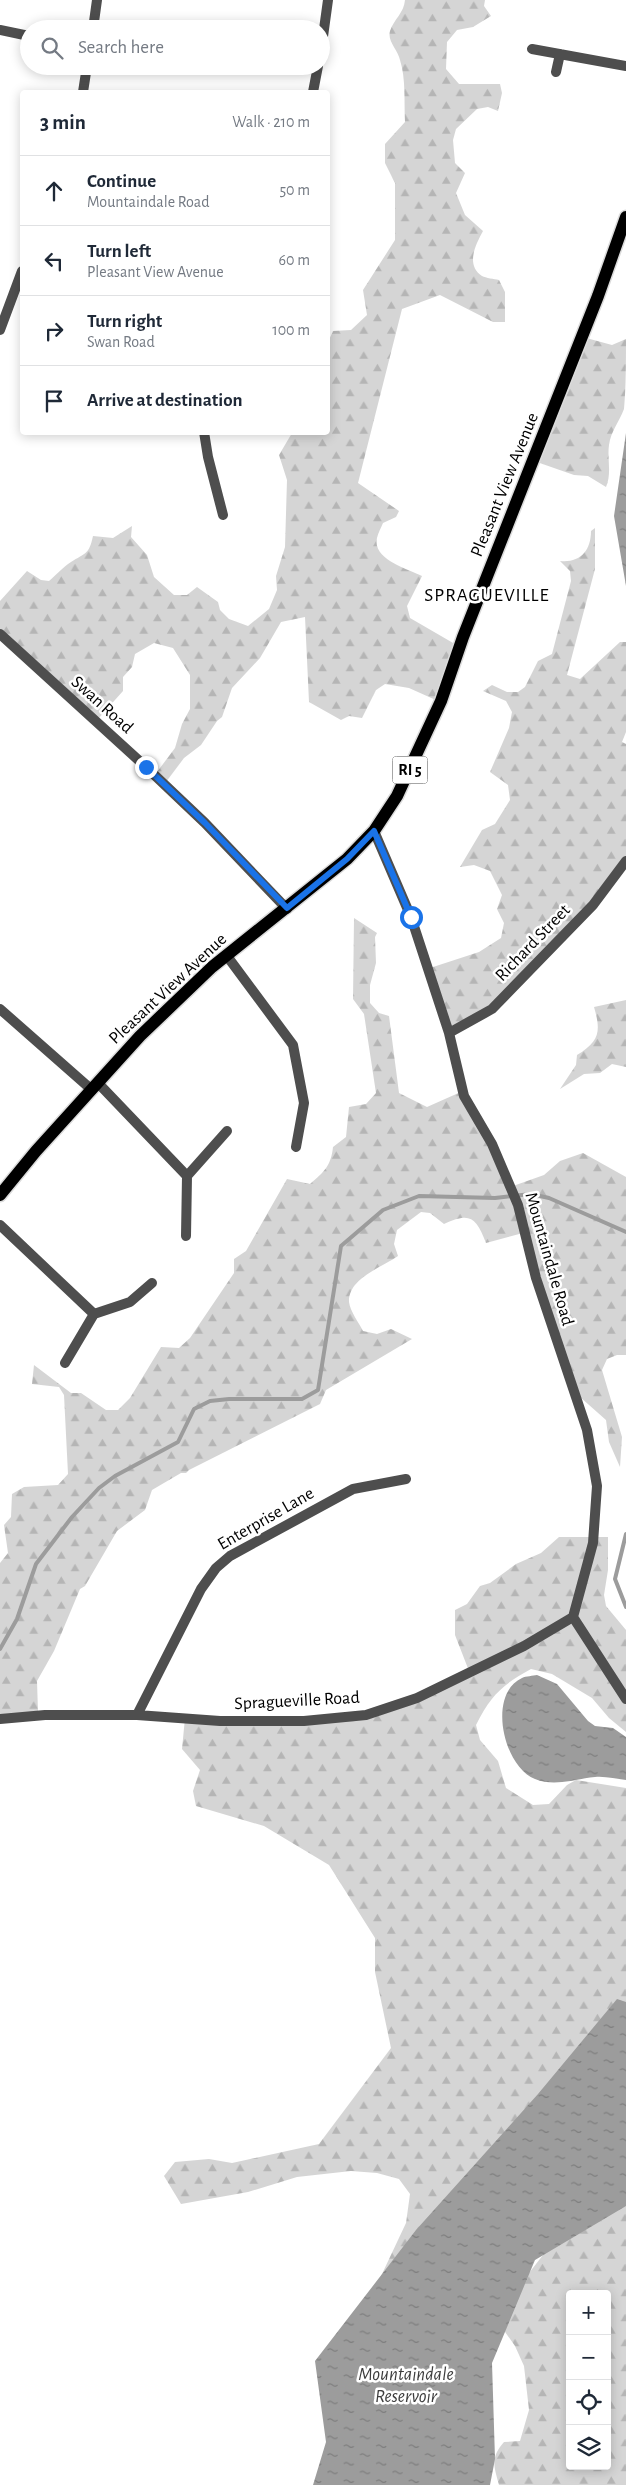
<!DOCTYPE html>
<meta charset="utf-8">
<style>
:root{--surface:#fff;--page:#f2f2f3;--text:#1f2937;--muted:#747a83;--line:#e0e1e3}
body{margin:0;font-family:"Alegreya Sans",sans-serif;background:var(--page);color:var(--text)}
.controls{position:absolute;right:15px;bottom:15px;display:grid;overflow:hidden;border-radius:5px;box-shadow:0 2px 12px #0003}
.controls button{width:45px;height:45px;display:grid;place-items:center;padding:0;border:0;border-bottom:1px solid var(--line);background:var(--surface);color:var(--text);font:25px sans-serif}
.stop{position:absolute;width:15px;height:15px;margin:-11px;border:4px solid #1a73e8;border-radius:50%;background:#fff}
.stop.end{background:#1a73e8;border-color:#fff;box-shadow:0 1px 5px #0008}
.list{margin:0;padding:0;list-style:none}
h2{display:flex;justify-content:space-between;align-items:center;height:65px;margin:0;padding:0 20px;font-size:21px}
h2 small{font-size:16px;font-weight:400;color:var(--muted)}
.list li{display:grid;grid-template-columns:32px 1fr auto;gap:15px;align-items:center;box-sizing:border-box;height:70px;padding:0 20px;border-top:1px solid var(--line)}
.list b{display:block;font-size:19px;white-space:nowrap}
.list p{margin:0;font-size:16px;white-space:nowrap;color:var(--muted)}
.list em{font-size:16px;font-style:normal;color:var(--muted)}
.icon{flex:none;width:28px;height:28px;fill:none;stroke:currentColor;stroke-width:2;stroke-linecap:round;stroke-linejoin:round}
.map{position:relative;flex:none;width:626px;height:2485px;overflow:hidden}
.search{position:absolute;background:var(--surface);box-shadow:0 2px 12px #0003;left:20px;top:20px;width:310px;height:55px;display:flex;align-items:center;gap:12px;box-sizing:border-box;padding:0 18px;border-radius:28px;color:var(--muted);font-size:19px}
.panel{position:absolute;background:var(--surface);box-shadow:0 2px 12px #0003;left:20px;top:90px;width:310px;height:345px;border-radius:5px}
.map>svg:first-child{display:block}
.forest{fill:url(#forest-firs);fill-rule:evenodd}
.water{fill:url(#water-ripples)}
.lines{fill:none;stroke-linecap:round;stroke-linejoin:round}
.stream{stroke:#9c9c9c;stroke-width:4}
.primary-casing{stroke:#dbdbdb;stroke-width:15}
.minor{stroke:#4e4e4e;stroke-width:10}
.primary{stroke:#000;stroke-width:12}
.route{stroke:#1a73e8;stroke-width:6}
.labels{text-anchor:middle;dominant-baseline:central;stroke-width:5;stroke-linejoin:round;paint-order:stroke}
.shield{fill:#fff;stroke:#4c4c4c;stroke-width:1}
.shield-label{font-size:16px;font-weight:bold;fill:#000}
.street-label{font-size:18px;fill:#000;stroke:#fff}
.neighbourhood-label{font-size:19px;letter-spacing:1px;fill:#000;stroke:#fff}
.water-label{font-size:19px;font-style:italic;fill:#3d3d3d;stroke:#fff}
</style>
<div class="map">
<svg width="626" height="2485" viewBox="0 0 626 2485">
<defs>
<pattern id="forest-firs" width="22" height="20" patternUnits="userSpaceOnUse" patternTransform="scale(1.25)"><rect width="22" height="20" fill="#d5d5d5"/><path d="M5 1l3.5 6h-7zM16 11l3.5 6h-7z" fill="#b5b5b5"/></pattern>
<pattern id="water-ripples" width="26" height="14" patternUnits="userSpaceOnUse" patternTransform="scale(1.25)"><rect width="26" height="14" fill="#9c9c9c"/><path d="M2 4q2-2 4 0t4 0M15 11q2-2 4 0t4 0" fill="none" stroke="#7d7d7d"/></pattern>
</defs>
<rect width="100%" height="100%" fill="#fff"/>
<path class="forest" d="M 405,0 L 485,0 L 484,6 L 491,16 L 473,27 L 457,30 L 447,42 L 446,69 L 459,84 L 500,84 L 502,93 L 498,111 L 488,107 L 477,109 L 456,129 L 453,140 L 455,163 L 465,173 L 456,193 L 465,215 L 483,231 C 476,244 465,265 482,276 C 486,278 494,279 499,280 L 505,292 L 505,322 L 493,322 L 440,295 L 402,309 L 358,483 L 399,511 L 396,517 L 383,523 C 381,528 378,533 377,538 C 372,559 408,569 422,576 L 407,606 L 410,618 L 460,647 L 438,701 L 409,688 L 385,684 L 376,690 L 362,718 L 349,716 L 341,720 L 309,702 L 305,617 L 281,622 L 260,658 L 232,688 L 222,717 L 217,721 L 201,745 L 184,758 L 166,782 L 157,772 L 175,748 L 182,724 L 190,709 L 190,675 L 173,648 L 154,643 L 135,654 L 132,667 L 123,677 L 123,691 L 98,719 L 0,631 L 0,601 L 27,571 L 41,580 L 49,581 C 56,575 63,567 71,562 C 85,553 89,555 93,536 L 113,538 L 132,526 L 131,537 L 147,555 L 154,577 L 174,595 L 187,595 L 197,587 L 218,602 L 220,610 L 229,619 L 248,626 L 269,609 L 277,590 L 276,576 L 285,547 L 287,480 L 279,455 L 292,433 L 328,432 L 328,342 L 333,331 L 351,330 L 367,315 L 363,290 L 395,240 L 395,183 L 385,163 L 385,144 L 405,122 C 404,101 406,79 400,60 C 398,50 387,41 390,31 C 394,19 404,13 405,0 Z
M 579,336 L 612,345 L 626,339 C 626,360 626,388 624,409 C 619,422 611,431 609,445 C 607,459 612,473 606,487 L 588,476 L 574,475 L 534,461 Z
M 595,528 L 595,569 L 567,675 L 580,679 L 620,642 L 626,642 L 626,732 L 622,742 L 626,744 L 626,859 L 595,903 L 496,1004 L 452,1030 L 430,968 L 479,952 L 501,938 L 504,923 L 497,909 L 502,895 L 490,871 L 474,865 L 460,867 L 482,830 L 495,824 L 510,800 L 508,785 L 490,772 L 509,728 L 512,712 L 506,701 L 483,691 L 492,685 L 507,692 L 518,692 L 525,687 L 538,661 L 552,654 L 571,581 L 570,571 L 560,561 C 580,563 591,551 591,531 Z
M 354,918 L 377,933 L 375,937 L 376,963 L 370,985 L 370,1003 L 379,1013 L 389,1016 L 399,1093 L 427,1107 L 463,1091 L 513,1186 L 544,1175 L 560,1161 L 583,1153 L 626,1177 L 626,1355 L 617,1355 L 607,1359 L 602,1370 L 622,1437 L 620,1467 L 609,1442 L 606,1420 L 580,1397 L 523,1233 L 486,1243 C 476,1217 470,1212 444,1224 L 430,1213 L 421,1212 L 397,1230 L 394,1244 L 398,1256 C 383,1267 348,1278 349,1302 C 350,1311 359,1323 363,1331 L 377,1334 L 391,1329 L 412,1339 L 326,1390 L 320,1404 L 189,1470 L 186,1473 L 181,1473 L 152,1490 L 145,1510 L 117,1531 L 85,1586 L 80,1589 L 54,1651 L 37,1681 L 38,1712 L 0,1715 L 0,1563 L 8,1553 L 4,1525 L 11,1517 L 12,1494 L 24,1487 L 58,1485 L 68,1474 L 64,1395 L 59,1387 L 32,1384 L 34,1365 L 71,1393 L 81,1393 L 106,1410 L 118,1410 L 130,1398 L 161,1347 L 179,1348 L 190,1338 L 234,1273 L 234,1259 L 246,1251 L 287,1179 L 310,1184 C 324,1172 331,1166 333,1147 L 346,1137 L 349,1107 L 366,1104 L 376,1093 L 364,1014 L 353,999 Z
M 626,1000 L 626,1067 L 612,1064 L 600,1073 L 584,1074 L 560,1089 L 576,1065 L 577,1055 C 600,1041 601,1031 594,1007 Z
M 559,1537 L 608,1537 L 608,1570 L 604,1595 L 606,1606 L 626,1630 L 626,1732 L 609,1718 L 592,1698 L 552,1674 L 531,1669 C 502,1685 491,1695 476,1725 L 480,1740 L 498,1761 L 506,1788 L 533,1805 L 549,1804 L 567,1785 L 576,1780 L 626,1788 L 626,2011 L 374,2291 L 406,2223 L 410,2194 L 399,2179 L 377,2173 L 351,2171 L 297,2177 L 248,2192 L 181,2204 L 164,2176 L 175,2162 L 209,2159 L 232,2163 L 319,2144 L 391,2048 L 375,1972 L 375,1938 L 329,1865 L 264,1826 L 196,1806 L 193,1791 L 200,1770 L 182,1749 L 185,1718 L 233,1720 L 367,1714 L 469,1671 L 455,1635 L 455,1610 L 467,1604 L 480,1586 L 490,1583 L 516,1564 L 541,1553 Z
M 626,2199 L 626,2485 L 499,2485 C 494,2466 490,2458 504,2442 L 520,2441 L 529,2410 L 524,2366 L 515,2346 L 503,2329 L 522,2282 L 550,2246 ZM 570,2294 L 607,2294 L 607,2466 L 570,2466 Z"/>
<path class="water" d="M 626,433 L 626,586 L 614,516 Z
M 537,1675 L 557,1684 L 588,1721 L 595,1726 L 613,1728 L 626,1737 L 626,1780 C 616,1779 605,1776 595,1777 C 574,1779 555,1787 535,1779 C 503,1766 487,1694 522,1678 C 526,1676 533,1676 537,1675 Z
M 617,1999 L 626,2002 L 626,2206 L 535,2260 L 492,2363 L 495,2459 L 490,2485 L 313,2485 L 326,2442 L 315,2361 L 416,2230 L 538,2094 Z"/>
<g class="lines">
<path class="stream" d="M 626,1534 L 615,1579 L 626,1607
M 0,1649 L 17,1619 L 36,1564 L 72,1517 L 99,1488 L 115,1476 L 178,1442 L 194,1409 L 210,1401 L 229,1399 L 302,1399 L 318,1390 L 341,1246 L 383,1210 L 419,1196 L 495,1198 L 531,1194 L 549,1198 L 626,1232"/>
<g class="primary-casing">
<path id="primary" d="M 0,1195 L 36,1151 L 140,1036 L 212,967 L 347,859 L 374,831 L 397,796 L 441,701 L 463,637 L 598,296 L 626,217"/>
</g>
<path class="minor" d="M 93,29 L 97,0
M 0,30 L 29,36
M 532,49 L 626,66
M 321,51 L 328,0
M 556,72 L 560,54
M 83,92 L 87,66
M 313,92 L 318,66
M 0,330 L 22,271
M 204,432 L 208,457 L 223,515
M 0,634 L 146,767 L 205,823 L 287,909
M 374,831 L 411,917 L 449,1033 L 464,1096 L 492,1144 L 518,1205 L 536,1278 L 587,1430 L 597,1486 L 593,1543 L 573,1617 L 626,1699
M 227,956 L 293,1045 L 304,1103 L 296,1147
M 0,1009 L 92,1090
M 449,1033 L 492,1009 L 593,905 L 626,861
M 98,1083 L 187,1176 L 186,1236
M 187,1176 L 227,1131
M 0,1225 L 94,1314 L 65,1363
M 94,1314 L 130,1302 L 152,1283
M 137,1715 L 201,1589 L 216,1568 L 230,1556 L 353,1489 L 406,1479
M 0,1719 L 45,1715 L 137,1715 L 220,1721 L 304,1721 L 366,1715 L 417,1698 L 524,1646 L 573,1617"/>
<use href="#primary" class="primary"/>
</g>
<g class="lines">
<path class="route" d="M 146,767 L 205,823 L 287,908 L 347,859 L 374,831 L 411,917"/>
</g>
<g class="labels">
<rect class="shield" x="392.5" y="756.5" width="35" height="27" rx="4"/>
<g class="shield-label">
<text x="410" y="770">RI 5</text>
</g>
<g class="street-label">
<text transform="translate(505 485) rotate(-68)">Pleasant View Avenue</text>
<text transform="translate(102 705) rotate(42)">Swan Road</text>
<text transform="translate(533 943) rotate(-46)">Richard Street</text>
<text transform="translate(168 989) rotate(-43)">Pleasant View Avenue</text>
<text transform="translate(549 1259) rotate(74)">Mountaindale Road</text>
<text transform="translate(266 1519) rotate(-30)">Enterprise Lane</text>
<text transform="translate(297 1701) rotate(-3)">Spragueville Road</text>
</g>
<g class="neighbourhood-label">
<text x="487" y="595">SPRAGUEVILLE</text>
</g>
<g class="water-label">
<text x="406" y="2374">Mountaindale<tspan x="406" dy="22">Reservoir</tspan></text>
</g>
</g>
</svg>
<div class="controls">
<button>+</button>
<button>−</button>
<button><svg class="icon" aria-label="locate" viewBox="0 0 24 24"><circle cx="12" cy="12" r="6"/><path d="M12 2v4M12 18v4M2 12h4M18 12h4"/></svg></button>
<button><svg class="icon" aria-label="layers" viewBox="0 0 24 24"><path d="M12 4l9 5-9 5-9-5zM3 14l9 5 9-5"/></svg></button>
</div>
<div class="stop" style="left:411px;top:917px"></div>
<div class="stop end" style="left:146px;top:767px"></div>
<div class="search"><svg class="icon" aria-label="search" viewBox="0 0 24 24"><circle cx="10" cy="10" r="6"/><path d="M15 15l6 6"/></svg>Search here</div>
<section class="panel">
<h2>3 min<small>Walk · 210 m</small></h2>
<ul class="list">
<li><svg class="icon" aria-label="ahead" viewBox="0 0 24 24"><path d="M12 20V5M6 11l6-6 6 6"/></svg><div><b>Continue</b><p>Mountaindale Road</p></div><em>50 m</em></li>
<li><svg class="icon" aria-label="left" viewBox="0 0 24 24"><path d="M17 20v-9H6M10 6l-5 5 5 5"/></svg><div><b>Turn left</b><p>Pleasant View Avenue</p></div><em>60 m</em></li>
<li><svg class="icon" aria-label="right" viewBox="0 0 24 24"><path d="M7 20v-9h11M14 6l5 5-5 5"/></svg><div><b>Turn right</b><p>Swan Road</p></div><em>100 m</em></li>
<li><svg class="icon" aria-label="arrive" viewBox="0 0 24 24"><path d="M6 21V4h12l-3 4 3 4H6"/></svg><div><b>Arrive at destination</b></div></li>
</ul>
</section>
</div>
